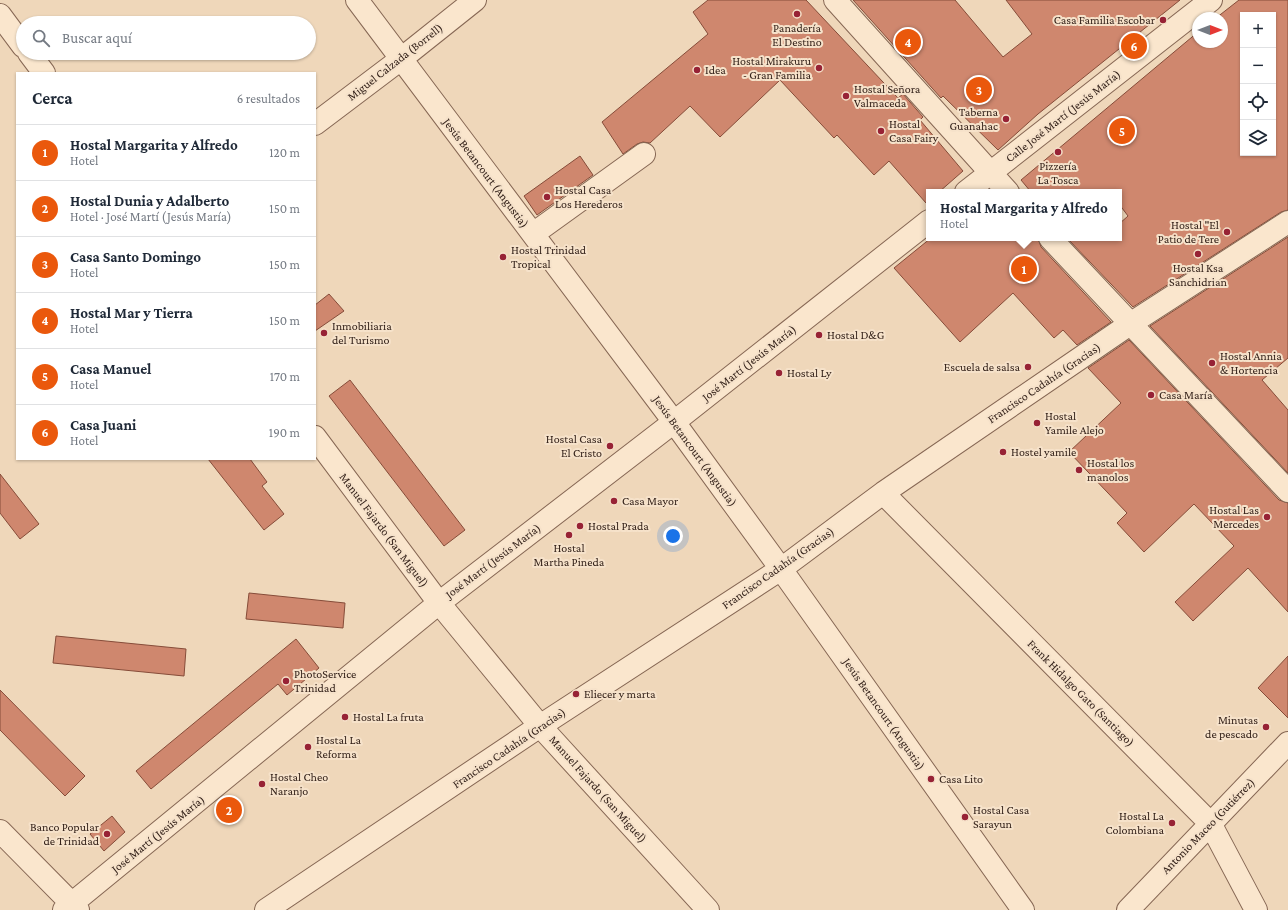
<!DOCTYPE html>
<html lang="es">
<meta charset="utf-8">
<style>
:root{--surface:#fff;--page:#f2f2f3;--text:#1f2937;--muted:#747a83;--line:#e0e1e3;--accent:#ea580c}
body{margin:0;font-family:"Crimson Pro",serif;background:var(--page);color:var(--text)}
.controls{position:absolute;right:12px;top:12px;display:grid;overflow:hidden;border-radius:0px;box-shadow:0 1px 3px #0004}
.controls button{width:36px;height:36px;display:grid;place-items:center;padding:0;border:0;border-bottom:1px solid var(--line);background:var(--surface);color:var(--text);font:20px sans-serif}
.compass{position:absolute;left:1192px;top:12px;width:36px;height:36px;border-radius:50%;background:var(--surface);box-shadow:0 1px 3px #0004;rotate:90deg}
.you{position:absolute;left:673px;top:536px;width:14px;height:14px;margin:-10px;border:3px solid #fff;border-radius:50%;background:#1a73e8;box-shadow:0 0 0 6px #1a73e833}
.badge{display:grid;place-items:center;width:26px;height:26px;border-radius:50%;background:var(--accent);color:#fff;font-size:13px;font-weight:700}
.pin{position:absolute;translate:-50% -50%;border:2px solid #fff;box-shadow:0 1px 4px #0006}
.popup{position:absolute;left:926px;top:189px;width:196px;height:52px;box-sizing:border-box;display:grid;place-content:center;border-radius:0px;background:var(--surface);filter:drop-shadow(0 1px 3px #0005);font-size:13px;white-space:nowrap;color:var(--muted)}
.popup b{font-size:15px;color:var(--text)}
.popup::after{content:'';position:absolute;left:50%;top:100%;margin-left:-8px;border:8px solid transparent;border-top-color:var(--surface)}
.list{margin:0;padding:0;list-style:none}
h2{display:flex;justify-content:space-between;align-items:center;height:52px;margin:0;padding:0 16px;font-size:17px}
h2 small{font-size:13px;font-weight:400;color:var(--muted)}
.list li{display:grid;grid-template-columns:26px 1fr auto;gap:12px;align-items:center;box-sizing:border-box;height:56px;padding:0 16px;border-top:1px solid var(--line)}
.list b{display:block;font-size:15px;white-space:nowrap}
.list p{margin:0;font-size:13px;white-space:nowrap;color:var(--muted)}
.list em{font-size:13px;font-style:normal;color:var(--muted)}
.icon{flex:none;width:22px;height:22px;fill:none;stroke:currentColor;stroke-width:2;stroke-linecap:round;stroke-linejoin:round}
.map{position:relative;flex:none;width:1288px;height:910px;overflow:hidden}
.search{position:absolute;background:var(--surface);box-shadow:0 1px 3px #0004;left:16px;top:16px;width:300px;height:44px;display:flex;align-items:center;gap:10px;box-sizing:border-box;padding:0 14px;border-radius:22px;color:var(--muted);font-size:15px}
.panel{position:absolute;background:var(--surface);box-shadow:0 1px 3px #0004;left:16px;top:72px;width:300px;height:388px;border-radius:0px}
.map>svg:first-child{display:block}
.building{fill:#cf876e;stroke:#864c39;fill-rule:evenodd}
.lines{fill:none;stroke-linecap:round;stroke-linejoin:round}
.street-casing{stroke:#866754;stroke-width:24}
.street{stroke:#fae6cd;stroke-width:22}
.poi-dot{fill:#972235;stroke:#f6e2ca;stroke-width:1.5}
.labels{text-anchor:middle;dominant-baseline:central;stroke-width:4;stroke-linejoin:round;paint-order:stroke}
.poi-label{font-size:12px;fill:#34221a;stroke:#f6e2ca;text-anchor:start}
.street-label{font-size:12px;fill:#34221a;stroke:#f6e2ca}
</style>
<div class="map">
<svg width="1288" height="910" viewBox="0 0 1288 910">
<rect width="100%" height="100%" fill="#efd7ba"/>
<path class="building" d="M 708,0 L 806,0 L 898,98 L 903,94 L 923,117 L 920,120 L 963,171 L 939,192 L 929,192 L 929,201 L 926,203 L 889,161 L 874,175 L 837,135 L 834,138 L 780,80 L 720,137 L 690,106 L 650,143 L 643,142 L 637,144 L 623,154 L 602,122 L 708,34 L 693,12 Z
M 853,0 L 955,0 L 1003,57 L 1032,34 L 1006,0 L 1180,0 L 1038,114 L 998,150 L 943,96 L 941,98 Z
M 1239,0 L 1288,0 L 1288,210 L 1281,212 L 1133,307 L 1067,238 L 1119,238 L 1119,224 L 1128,216 L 1119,204 L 1119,192 L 1031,192 L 1021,180 L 1198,32 L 1198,42 L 1222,42 L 1222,18 L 1216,18 ZM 1243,15 L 1273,15 L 1273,153 L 1243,153 Z
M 580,156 L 593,175 L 537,215 L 524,196 Z
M 1288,237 L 1288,358 L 1262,380 L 1288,410 L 1288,473 L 1150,326 Z
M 931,238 L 1038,238 L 1041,247 L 1111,322 L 1077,345 L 1063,330 L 1054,338 L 1013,293 L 960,342 L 894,268 Z
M 329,294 L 344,311 L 315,331 L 315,305 Z
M 1129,340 L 1279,500 L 1288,503 L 1288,612 L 1248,568 L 1193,621 L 1175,602 L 1234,546 L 1194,504 L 1144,552 L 1117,523 L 1127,513 L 1069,452 L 1121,403 L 1088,368 Z
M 350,380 L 465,530 L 444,546 L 329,396 Z
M 208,459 L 250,459 L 267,482 L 262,486 L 284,514 L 264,530 Z
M 0,474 L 39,524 L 20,539 L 0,513 Z
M 249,593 L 345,603 L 343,628 L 246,619 Z
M 56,636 L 186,649 L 184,676 L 53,663 Z
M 296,639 L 319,668 L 287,695 L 278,684 L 151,789 L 136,771 Z
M 1288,656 L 1288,718 L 1258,688 Z
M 0,690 L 85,776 L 65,796 L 0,730 Z
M 112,816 L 125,832 L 104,851 L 90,834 Z"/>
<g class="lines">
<g class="street-casing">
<path id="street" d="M 357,0 L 674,422 L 781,569 L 1023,910
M 835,0 L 1008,192
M 0,15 L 23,46
M 29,53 L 44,73
M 315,124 L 401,59 L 475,0
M 966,192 L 1211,0
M 533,234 L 644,154
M 1050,238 L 1288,491
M 315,437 L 439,603 L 540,726 L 708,910
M 883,493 L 1210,823 L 1256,910
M 0,831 L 78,910
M 64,910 L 439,603 L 674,422 L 929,221
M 266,910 L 540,726 L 781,569 L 883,493 L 1130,324 L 1288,222
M 1128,910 L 1288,743"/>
</g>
<use href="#street" class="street"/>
</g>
<g class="poi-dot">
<circle cx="797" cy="14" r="4"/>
<circle cx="1163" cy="20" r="4"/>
<circle cx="819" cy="68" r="4"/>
<circle cx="697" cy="70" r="4"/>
<circle cx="846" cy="96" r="4"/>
<circle cx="1006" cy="119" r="4"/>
<circle cx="881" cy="131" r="4"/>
<circle cx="1058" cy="152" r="4"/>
<circle cx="547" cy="197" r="4"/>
<circle cx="1227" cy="232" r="4"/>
<circle cx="1198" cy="254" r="4"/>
<circle cx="503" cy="257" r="4"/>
<circle cx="324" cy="333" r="4"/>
<circle cx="819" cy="335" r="4"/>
<circle cx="1212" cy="363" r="4"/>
<circle cx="1028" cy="367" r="4"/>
<circle cx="779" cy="373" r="4"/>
<circle cx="1151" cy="395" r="4"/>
<circle cx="1037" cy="423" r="4"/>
<circle cx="610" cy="446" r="4"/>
<circle cx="1003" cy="452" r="4"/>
<circle cx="1079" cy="470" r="4"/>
<circle cx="614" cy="501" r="4"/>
<circle cx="1267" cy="517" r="4"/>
<circle cx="580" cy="526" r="4"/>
<circle cx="569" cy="535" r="4"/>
<circle cx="286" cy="681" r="4"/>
<circle cx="576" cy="694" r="4"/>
<circle cx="345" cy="717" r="4"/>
<circle cx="1266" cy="727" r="4"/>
<circle cx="308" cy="747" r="4"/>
<circle cx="931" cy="779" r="4"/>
<circle cx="262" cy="784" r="4"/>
<circle cx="965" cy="817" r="4"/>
<circle cx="1172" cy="823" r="4"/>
<circle cx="107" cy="834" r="4"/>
</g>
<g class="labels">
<g class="poi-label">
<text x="1155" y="20" text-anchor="end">Casa Familia Escobar</text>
<text x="797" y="28" text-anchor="middle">Panadería<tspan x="797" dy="14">El Destino</tspan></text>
<text x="811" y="61" text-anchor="end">Hostal Mirakuru<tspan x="811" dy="14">- Gran Familia</tspan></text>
<text x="705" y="70">Idea</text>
<text x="854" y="89">Hostal Señora<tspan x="854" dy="14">Valmaceda</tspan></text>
<text x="998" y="112" text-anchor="end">Taberna<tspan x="998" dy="14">Guanahac</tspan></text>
<text x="889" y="124">Hostal<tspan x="889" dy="14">Casa Fairy</tspan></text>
<text x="1058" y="166" text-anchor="middle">Pizzería<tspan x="1058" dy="14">La Tosca</tspan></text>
<text x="555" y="190">Hostal Casa<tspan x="555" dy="14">Los Herederos</tspan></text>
<text x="1219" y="225" text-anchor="end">Hostal "El<tspan x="1219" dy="14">Patio de Tere</tspan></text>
<text x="511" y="250">Hostal Trinidad<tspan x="511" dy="14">Tropical</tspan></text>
<text x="1198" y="268" text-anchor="middle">Hostal Ksa<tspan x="1198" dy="14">Sanchidrian</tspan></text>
<text x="332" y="326">Inmobiliaria<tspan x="332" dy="14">del Turismo</tspan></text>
<text x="827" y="335">Hostal D&amp;G</text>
<text x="1220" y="356">Hostal Annia<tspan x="1220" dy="14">&amp; Hortencia</tspan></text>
<text x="1020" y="367" text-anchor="end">Escuela de salsa</text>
<text x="787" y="373">Hostal Ly</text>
<text x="1159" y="395">Casa María</text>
<text x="1045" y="416">Hostal<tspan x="1045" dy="14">Yamile Alejo</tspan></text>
<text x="602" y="439" text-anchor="end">Hostal Casa<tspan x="602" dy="14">El Cristo</tspan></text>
<text x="1011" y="452">Hostel yamile</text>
<text x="1087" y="463">Hostal los<tspan x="1087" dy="14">manolos</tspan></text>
<text x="622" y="501">Casa Mayor</text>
<text x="1259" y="510" text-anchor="end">Hostal Las<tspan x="1259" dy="14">Mercedes</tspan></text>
<text x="588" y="526">Hostal Prada</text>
<text x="569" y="548" text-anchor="middle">Hostal<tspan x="569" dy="14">Martha Pineda</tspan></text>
<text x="294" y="674">PhotoService<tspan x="294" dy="14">Trinidad</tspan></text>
<text x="584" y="694">Eliecer y marta</text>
<text x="353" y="717">Hostal La fruta</text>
<text x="1258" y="720" text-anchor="end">Minutas<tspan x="1258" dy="14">de pescado</tspan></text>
<text x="316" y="740">Hostal La<tspan x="316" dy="14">Reforma</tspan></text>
<text x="270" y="777">Hostal Cheo<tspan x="270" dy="14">Naranjo</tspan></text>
<text x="939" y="779">Casa Lito</text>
<text x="973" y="810">Hostal Casa<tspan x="973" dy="14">Sarayun</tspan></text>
<text x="1164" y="816" text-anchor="end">Hostal La<tspan x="1164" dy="14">Colombiana</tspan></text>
<text x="99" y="827" text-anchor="end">Banco Popular<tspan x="99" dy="14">de Trinidad</tspan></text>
</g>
<g class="street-label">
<text transform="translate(395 62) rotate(-38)">Miguel Calzada (Borrell)</text>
<text transform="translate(1063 116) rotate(-38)">Calle José Martí (Jesús María)</text>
<text transform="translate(486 173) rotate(53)">Jesús Betancourt (Angustia)</text>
<text transform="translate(749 363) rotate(-38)">José Martí (Jesús María)</text>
<text transform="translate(1044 383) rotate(-34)">Francisco Cadahía (Gracias)</text>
<text transform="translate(695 451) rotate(54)">Jesús Betancourt (Angustia)</text>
<text transform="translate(384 530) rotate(53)">Manuel Fajardo (San Miguel)</text>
<text transform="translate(493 561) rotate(-37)">José Martí (Jesús María)</text>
<text transform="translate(778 568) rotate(-35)">Francisco Cadahía (Gracias)</text>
<text transform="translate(1081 693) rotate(45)">Frank Hidalgo Gato (Santiago)</text>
<text transform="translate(884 714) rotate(55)">Jesús Betancourt (Angustia)</text>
<text transform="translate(509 748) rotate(-34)">Francisco Cadahía (Gracias)</text>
<text transform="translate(598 789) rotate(48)">Manuel Fajardo (San Miguel)</text>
<text transform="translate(1208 826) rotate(-46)">Antonio Maceo (Gutiérrez)</text>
<text transform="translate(158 834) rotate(-39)">José Martí (Jesús María)</text>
</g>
</g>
</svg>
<div class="controls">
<button>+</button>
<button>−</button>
<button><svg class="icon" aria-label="locate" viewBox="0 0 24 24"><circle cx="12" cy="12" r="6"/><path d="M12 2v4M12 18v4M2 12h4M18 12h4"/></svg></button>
<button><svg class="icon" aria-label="layers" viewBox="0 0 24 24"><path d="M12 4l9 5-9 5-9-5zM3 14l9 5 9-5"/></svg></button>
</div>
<svg class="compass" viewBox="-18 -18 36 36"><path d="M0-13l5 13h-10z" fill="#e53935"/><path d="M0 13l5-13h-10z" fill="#747a83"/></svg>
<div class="you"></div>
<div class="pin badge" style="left:1024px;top:269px">1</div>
<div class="popup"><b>Hostal Margarita y Alfredo</b>Hotel</div>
<div class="pin badge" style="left:229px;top:810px">2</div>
<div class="pin badge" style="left:979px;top:90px">3</div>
<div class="pin badge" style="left:908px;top:42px">4</div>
<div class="pin badge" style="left:1122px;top:131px">5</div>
<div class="pin badge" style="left:1134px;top:46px">6</div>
<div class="search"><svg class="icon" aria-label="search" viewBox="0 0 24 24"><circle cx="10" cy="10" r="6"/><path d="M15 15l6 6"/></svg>Buscar aquí</div>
<section class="panel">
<h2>Cerca<small>6 resultados</small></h2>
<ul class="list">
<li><span class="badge">1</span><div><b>Hostal Margarita y Alfredo</b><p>Hotel</p></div><em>120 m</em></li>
<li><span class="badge">2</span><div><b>Hostal Dunia y Adalberto</b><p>Hotel · José Martí (Jesús María)</p></div><em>150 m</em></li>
<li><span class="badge">3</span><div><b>Casa Santo Domingo</b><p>Hotel</p></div><em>150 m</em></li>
<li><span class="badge">4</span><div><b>Hostal Mar y Tierra</b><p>Hotel</p></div><em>150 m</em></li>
<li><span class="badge">5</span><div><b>Casa Manuel</b><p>Hotel</p></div><em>170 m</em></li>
<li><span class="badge">6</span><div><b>Casa Juani</b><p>Hotel</p></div><em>190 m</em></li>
</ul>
</section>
</div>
